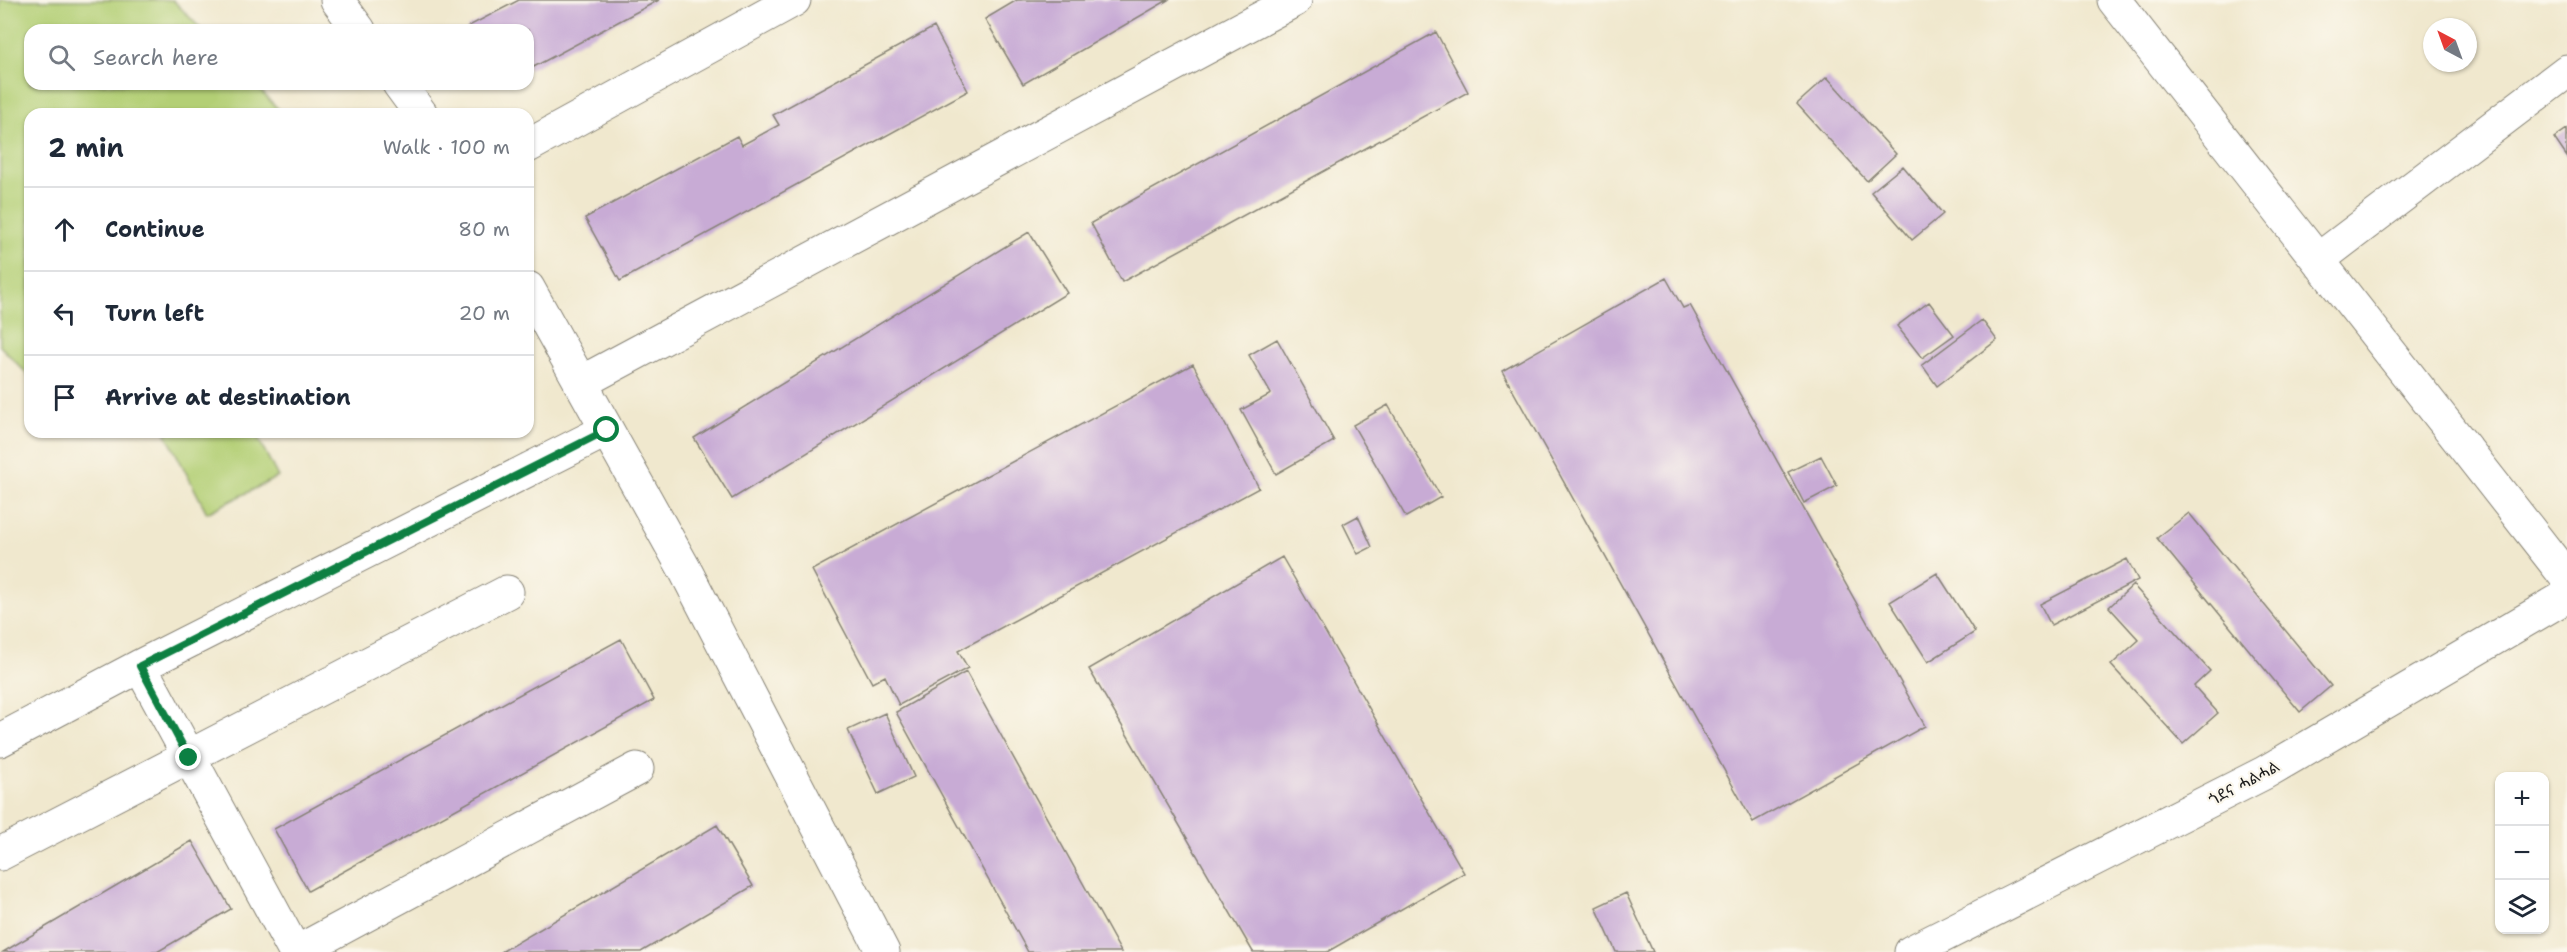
<!DOCTYPE html>
<meta charset="utf-8">
<style>
:root{--surface:#fff;--page:#f6f6f7;--text:#1f2937;--muted:#747a83;--line:#e0e1e3}
body{margin:0;font-family:"Shantell Sans","Noto Sans Ethiopic",sans-serif;background:var(--page);color:var(--text)}
.controls{position:absolute;right:18px;bottom:18px;display:grid;overflow:hidden;border-radius:12px;box-shadow:0 2px 4px #0004}
.controls button{width:54px;height:54px;display:grid;place-items:center;padding:0;border:0;border-bottom:2px solid var(--line);background:var(--surface);color:var(--text);font:30px sans-serif}
.compass{position:absolute;left:2423px;top:18px;width:54px;height:54px;border-radius:50%;background:var(--surface);box-shadow:0 2px 4px #0004;rotate:319deg}
.stop{position:absolute;width:18px;height:18px;margin:-14px;border:4px solid #0b8043;border-radius:50%;background:#fff}
.stop.end{background:#0b8043;border-color:#fff;box-shadow:0 2px 6px #0008}
.list{margin:0;padding:0;list-style:none}
h2{display:flex;justify-content:space-between;align-items:center;height:78px;margin:0;padding:0 24px;font-size:26px}
h2 small{font-size:20px;font-weight:400;color:var(--muted)}
.list li{display:grid;grid-template-columns:39px 1fr auto;gap:18px;align-items:center;box-sizing:border-box;height:84px;padding:0 24px;border-top:2px solid var(--line)}
.list b{display:block;font-size:22px;white-space:nowrap}
.list em{font-size:20px;font-style:normal;color:var(--muted)}
.icon{flex:none;width:33px;height:33px;fill:none;stroke:currentColor;stroke-width:2;stroke-linecap:round;stroke-linejoin:round}
.map{position:relative;flex:none;width:2567px;height:952px;overflow:hidden}
.search{position:absolute;background:var(--surface);box-shadow:0 2px 4px #0004;left:24px;top:24px;width:510px;height:66px;display:flex;align-items:center;gap:15px;box-sizing:border-box;padding:0 21px;border-radius:18px;color:var(--muted);font-size:22px}
.panel{position:absolute;background:var(--surface);box-shadow:0 2px 4px #0004;left:24px;top:108px;width:510px;height:330px;border-radius:18px}
.map>svg:first-child{display:block}
.green{fill:#b3cf75;stroke:#687648;stroke-width:1.5}
.building{fill:#c8abd5}
.lines{fill:none;stroke-linecap:round;stroke-linejoin:round}
.minor-casing{stroke:#868275;stroke-width:35}
.tertiary-casing{stroke:#868275;stroke-width:35}
.minor{stroke:#fff;stroke-width:33}
.tertiary{stroke:#fff;stroke-width:33}
.route{stroke:#0b8043;stroke-width:8}
.labels{text-anchor:middle;dominant-baseline:central;stroke-width:4.5;stroke-linejoin:round;paint-order:stroke}
.street-label{font-size:16px;fill:#1c1c1c;stroke:#fbf7ec}
</style>
<div class="map">
<svg width="2567" height="952" viewBox="0 0 2567 952">
<rect width="100%" height="100%" fill="#fbf7ec"/>
<filter id="ink" filterUnits="userSpaceOnUse"><feTurbulence type="fractalNoise" baseFrequency=".0167" numOctaves="2"/><feDisplacementMap in="SourceGraphic" scale="12" xChannelSelector="R" yChannelSelector="G"/><feConvolveMatrix kernelMatrix="1 2 1 2 8 2 1 2 1" color-interpolation-filters="sRGB"/></filter>
<filter id="wash" filterUnits="userSpaceOnUse"><feTurbulence type="fractalNoise" baseFrequency=".008" numOctaves="4" result="noise"/><feDisplacementMap in="SourceGraphic" scale="24" xChannelSelector="R" yChannelSelector="G"/><feGaussianBlur stdDeviation="1.35" result="paint"/><feColorMatrix in="noise" values="0 0 0 0 0 0 0 0 0 0 0 0 0 0 0 0 0 1.4 0 .05"/><feComposite in="paint" operator="in"/></filter>
<g filter="url(#wash)">
<rect width="100%" height="100%" fill="#f0e8ce"/>
<path class="green" d="M 0,0 L 173,0 L 202,30 L 30,30 L 30,84 L 254,84 L 283,114 L 30,114 L 30,377 L 0,346 Z
M 165,432 L 255,432 L 278,477 L 207,513 Z"/>
<g id="blocks">
<path class="building" d="M 519,0 L 659,0 L 528,70 L 528,30 L 469,30 L 467,27 Z
M 1017,0 L 1168,0 L 1023,84 L 985,19 Z
M 934,27 L 968,91 L 620,281 L 585,218 L 737,136 L 742,145 L 779,125 L 773,115 Z
M 1436,32 L 1468,92 L 1122,282 L 1091,223 Z
M 1827,77 L 1896,154 L 1867,181 L 1797,104 Z
M 2567,129 L 2567,157 L 2554,138 Z
M 1903,166 L 1943,214 L 1912,240 L 1871,192 Z
M 1029,232 L 1067,293 L 732,499 L 694,438 Z
M 1666,278 L 1683,308 L 1690,305 L 1925,726 L 1753,822 L 1502,371 Z
M 1929,302 L 1954,335 L 1922,358 L 1897,326 Z
M 1982,320 L 1997,340 L 1937,386 L 1922,365 Z
M 1277,339 L 1334,441 L 1276,474 L 1241,410 L 1271,394 L 1249,355 Z
M 1193,364 L 1259,488 L 958,651 L 968,668 L 899,705 L 885,676 L 872,683 L 812,570 Z
M 1388,405 L 1441,497 L 1406,517 L 1353,425 Z
M 1821,456 L 1837,486 L 1804,503 L 1788,472 Z
M 2189,513 L 2331,686 L 2300,712 L 2157,538 Z
M 1358,516 L 1372,547 L 1358,554 L 1343,524 Z
M 1282,557 L 1464,873 L 1327,952 L 1253,952 L 1089,669 Z
M 2127,559 L 2138,580 L 2051,625 L 2040,604 Z
M 1937,573 L 1975,632 L 1928,662 L 1890,602 Z
M 2133,585 L 2210,671 L 2194,686 L 2218,713 L 2183,744 L 2111,665 L 2139,640 L 2109,607 Z
M 621,639 L 654,700 L 308,891 L 274,829 Z
M 966,672 L 1121,952 L 1028,952 L 896,712 Z
M 885,713 L 914,777 L 878,794 L 848,730 Z
M 717,825 L 753,886 L 641,952 L 501,952 Z
M 192,841 L 231,909 L 157,952 L 3,952 Z
M 1626,893 L 1653,952 L 1616,952 L 1596,907 Z"/>
</g>
</g>
<g filter="url(#ink)">
<use href="#blocks" fill-opacity="0" stroke="#868275" stroke-width="1.5"/>
<g class="lines">
<g class="minor-casing">
<path id="minor" d="M 337,0 L 359,30
M 2114,0 L 2567,578
M 399,84 L 421,114
M 528,146 L 794,0
M 2319,259 L 2567,71
M 528,288 L 685,570 L 883,952
M 580,383 L 1295,0
M 140,666 L 295,952
M 0,740 L 140,666 L 607,430
M 0,854 L 507,592
M 297,952 L 637,769"/>
</g>
<g class="tertiary-casing">
<path id="tertiary" d="M 1911,952 L 2264,773 L 2567,596"/>
</g>
<use href="#minor" class="minor"/>
<use href="#tertiary" class="tertiary"/>
</g>
</g>
<g class="lines" filter="url(#ink)">
<path class="route" d="M 189,758 L 140,666 L 607,430"/>
</g>
<g class="labels">
<g class="street-label">
<text transform="translate(2244 783) rotate(-28)">ጎደና ሓልሓል</text>
</g>
</g>
</svg>
<div class="controls">
<button>+</button>
<button>−</button>
<button><svg class="icon" aria-label="layers" viewBox="0 0 24 24"><path d="M12 4l9 5-9 5-9-5zM3 14l9 5 9-5"/></svg></button>
</div>
<svg class="compass" viewBox="-18 -18 36 36"><path d="M0-13l5 13h-10z" fill="#e53935"/><path d="M0 13l5-13h-10z" fill="#747a83"/></svg>
<div class="stop" style="left:607px;top:430px"></div>
<div class="stop end" style="left:189px;top:758px"></div>
<div class="search"><svg class="icon" aria-label="search" viewBox="0 0 24 24"><circle cx="10" cy="10" r="6"/><path d="M15 15l6 6"/></svg>Search here</div>
<section class="panel">
<h2>2 min<small>Walk · 100 m</small></h2>
<ul class="list">
<li><svg class="icon" aria-label="ahead" viewBox="0 0 24 24"><path d="M12 20V5M6 11l6-6 6 6"/></svg><div><b>Continue</b></div><em>80 m</em></li>
<li><svg class="icon" aria-label="left" viewBox="0 0 24 24"><path d="M17 20v-9H6M10 6l-5 5 5 5"/></svg><div><b>Turn left</b></div><em>20 m</em></li>
<li><svg class="icon" aria-label="arrive" viewBox="0 0 24 24"><path d="M6 21V4h12l-3 4 3 4H6"/></svg><div><b>Arrive at destination</b></div></li>
</ul>
</section>
</div>
